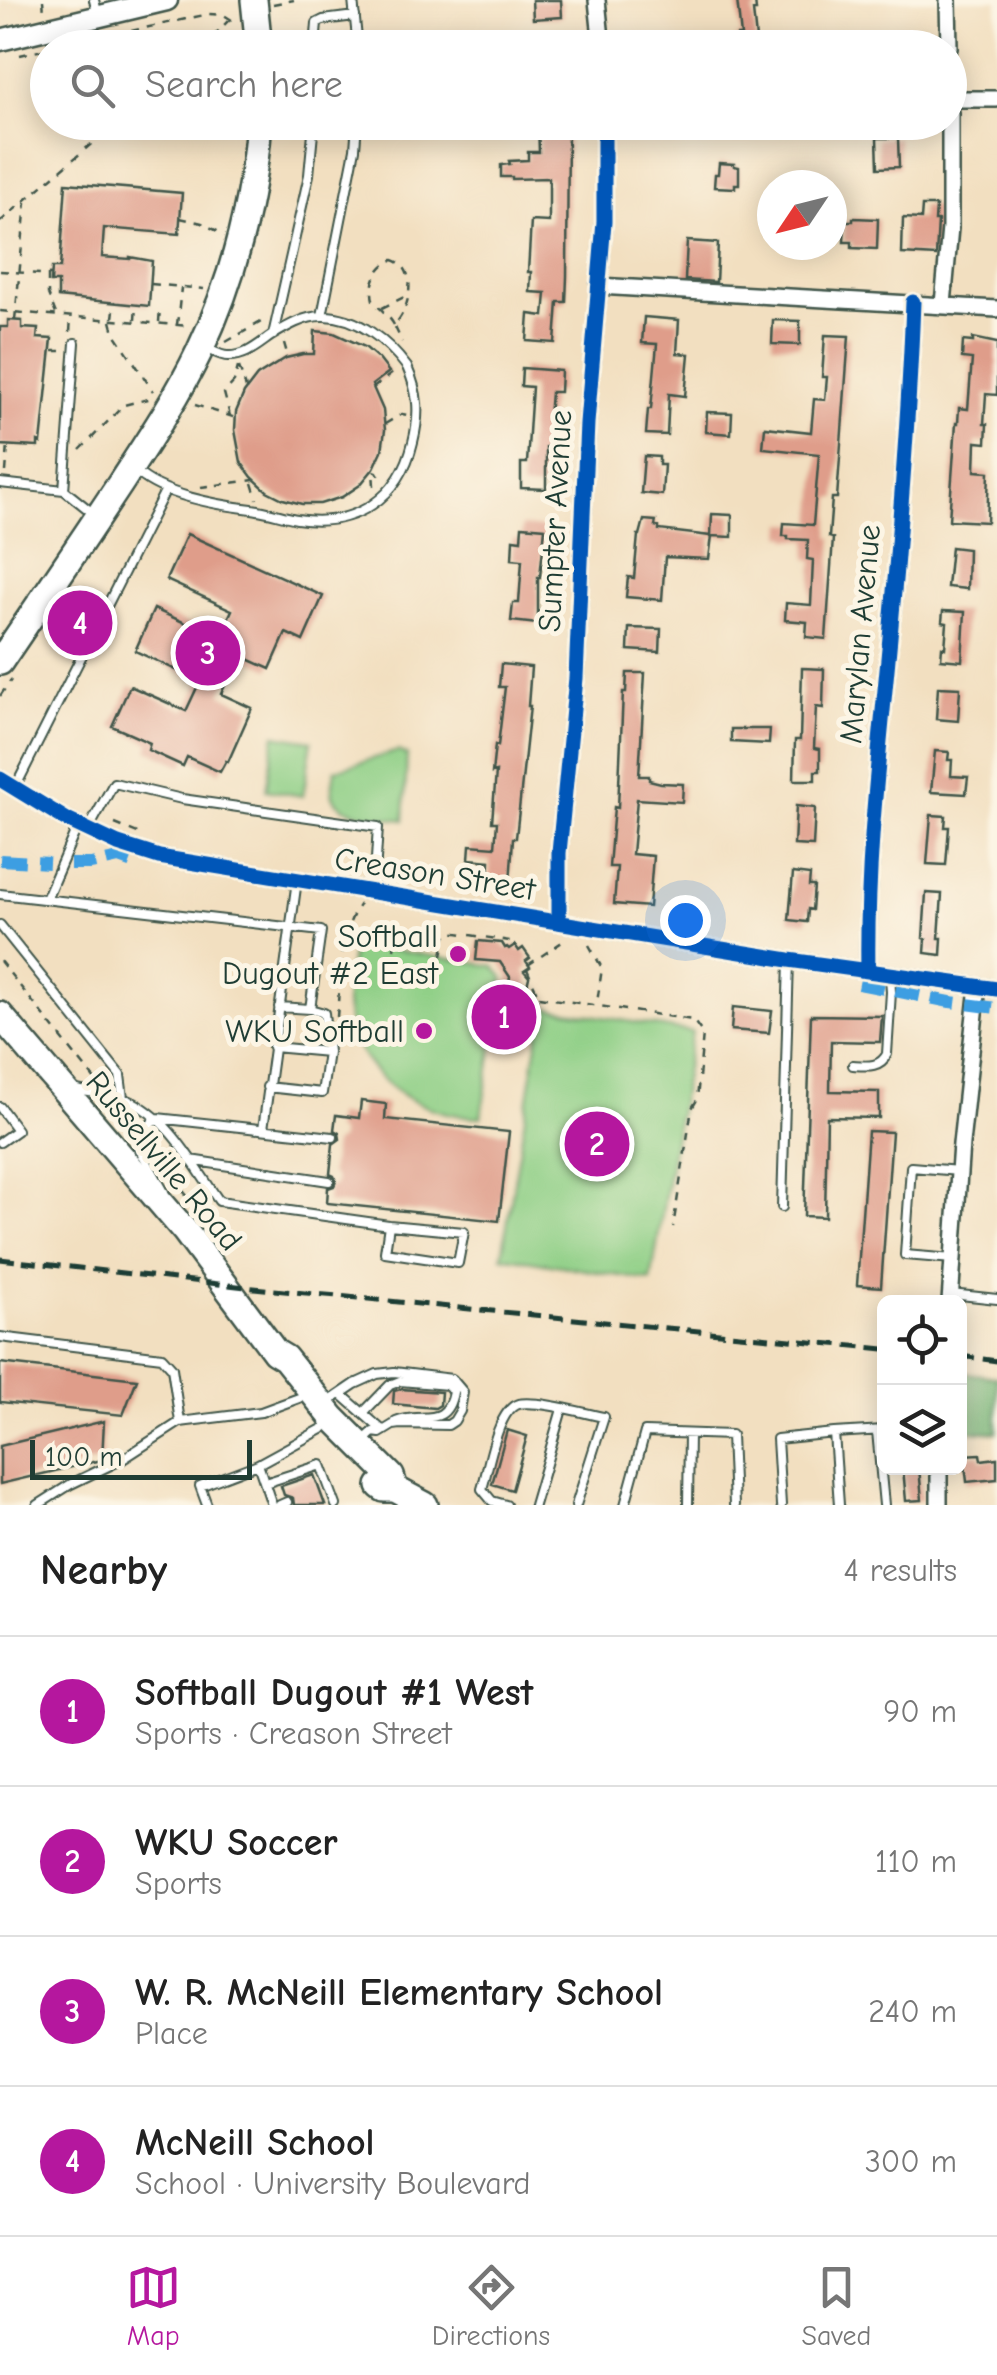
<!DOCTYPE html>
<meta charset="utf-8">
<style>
:root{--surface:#fff;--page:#f2f2f2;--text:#222;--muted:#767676;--line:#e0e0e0;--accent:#b5179e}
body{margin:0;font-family:"Comic Neue",sans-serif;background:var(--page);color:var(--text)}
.controls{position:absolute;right:30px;bottom:30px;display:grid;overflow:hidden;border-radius:15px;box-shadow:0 5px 25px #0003}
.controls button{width:90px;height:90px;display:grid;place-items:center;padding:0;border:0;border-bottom:2px solid var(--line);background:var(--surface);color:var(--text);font:50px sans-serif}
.compass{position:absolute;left:757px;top:170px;width:90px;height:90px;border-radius:50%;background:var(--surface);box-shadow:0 5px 25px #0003;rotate:235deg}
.scale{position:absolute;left:30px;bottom:25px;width:222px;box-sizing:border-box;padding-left:10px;border:5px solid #1f3d34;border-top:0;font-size:28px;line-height:35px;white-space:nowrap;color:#1f3d34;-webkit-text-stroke:8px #fcf5e5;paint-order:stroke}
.you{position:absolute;left:685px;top:920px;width:35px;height:35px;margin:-25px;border:8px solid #fff;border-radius:50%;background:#1a73e8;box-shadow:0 0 0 15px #1a73e833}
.badge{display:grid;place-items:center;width:65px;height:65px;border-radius:50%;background:var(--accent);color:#fff;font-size:32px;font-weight:700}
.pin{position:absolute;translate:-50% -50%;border:5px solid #fff;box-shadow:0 2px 10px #0006}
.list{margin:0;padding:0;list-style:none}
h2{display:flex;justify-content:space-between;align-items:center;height:130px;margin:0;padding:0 40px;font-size:42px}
h2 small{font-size:32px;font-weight:400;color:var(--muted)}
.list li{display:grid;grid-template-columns:65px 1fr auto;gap:30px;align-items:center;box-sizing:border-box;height:150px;padding:0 40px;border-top:2px solid var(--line)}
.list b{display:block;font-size:38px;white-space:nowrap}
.list p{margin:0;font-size:32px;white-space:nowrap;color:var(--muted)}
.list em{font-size:32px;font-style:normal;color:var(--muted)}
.icon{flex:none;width:55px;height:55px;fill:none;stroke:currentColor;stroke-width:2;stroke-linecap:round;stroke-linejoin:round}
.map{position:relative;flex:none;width:997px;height:1505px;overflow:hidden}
.search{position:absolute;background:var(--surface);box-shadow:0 5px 25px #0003;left:30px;right:30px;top:30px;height:110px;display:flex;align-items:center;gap:25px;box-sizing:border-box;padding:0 35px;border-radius:55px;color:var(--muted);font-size:38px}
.sheet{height:730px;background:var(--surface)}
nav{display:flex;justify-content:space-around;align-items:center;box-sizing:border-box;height:140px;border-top:2px solid var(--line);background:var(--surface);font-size:28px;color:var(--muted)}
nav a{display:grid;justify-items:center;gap:5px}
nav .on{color:var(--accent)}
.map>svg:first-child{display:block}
.green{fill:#8fcf86;stroke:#57865d;stroke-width:2.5}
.forest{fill:#73b273;stroke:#497854;stroke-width:2.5}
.building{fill:#df9d8a}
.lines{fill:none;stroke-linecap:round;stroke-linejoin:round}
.service-casing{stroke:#3f5549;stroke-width:12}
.minor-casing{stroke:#3f5549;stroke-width:20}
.tertiary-casing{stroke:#3f5549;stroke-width:25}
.primary-casing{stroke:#3f5549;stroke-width:30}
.path{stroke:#3f5549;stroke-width:2.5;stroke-dasharray:8 8;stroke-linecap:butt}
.service{stroke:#fff;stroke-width:8}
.minor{stroke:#fff;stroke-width:15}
.tertiary{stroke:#fff;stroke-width:20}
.primary{stroke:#fff;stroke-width:25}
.rail{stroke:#1f3d34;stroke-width:5;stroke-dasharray:15 8;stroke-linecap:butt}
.quiet{stroke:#3c9ee2;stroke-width:12;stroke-dasharray:25 12;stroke-linecap:butt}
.cycleway-casing{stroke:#fcf5e5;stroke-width:21}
.cycleway{stroke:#0057b8;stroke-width:15}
.poi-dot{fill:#b5179e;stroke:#fcf5e5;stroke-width:4}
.labels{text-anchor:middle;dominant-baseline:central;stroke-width:10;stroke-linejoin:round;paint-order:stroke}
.street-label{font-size:32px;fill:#1f3d34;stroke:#fcf5e5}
.poi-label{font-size:32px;fill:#1f3d34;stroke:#fcf5e5;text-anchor:end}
</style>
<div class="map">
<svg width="997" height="1505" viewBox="0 0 997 1505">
<rect width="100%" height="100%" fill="#fcf5e5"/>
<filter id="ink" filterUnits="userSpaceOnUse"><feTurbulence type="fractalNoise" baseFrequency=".01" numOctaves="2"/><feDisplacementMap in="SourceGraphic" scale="20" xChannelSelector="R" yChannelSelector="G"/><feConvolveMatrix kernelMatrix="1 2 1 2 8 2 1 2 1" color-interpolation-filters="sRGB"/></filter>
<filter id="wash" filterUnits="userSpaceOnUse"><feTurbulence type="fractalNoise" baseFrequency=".0048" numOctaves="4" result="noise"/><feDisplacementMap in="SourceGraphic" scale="40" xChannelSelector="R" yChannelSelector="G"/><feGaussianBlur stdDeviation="2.25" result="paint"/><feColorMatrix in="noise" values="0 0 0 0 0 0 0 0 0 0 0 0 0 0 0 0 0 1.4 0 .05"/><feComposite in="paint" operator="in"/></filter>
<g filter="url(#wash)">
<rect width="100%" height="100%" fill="#f2dfc0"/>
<path class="green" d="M 275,735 L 312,741 L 303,796 L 266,790 Z
M 398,751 L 407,755 L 404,820 C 385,817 340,816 333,796 C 331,788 334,778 335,770 Z
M 356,944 L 494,966 L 504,978 L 481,1117 C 387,1116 319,1036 356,944 Z
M 543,1007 L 692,1032 L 651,1281 L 502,1256 Z"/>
<path class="forest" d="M 960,1372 L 997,1377 L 997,1433 L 960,1430 Z"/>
<g id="blocks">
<path class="building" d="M 532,0 L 561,0 L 562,17 L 533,19 Z
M 737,0 L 755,0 L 756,11 L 753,11 L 757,48 L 738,48 L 737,36 L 741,36 Z
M 538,122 L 568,122 L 567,276 L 566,302 L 558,302 L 555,343 L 527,341 L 529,314 L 544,316 L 546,293 L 530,292 L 531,272 L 528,272 L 531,221 L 549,222 L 549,178 L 512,179 L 512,177 L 501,177 L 501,165 L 510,164 L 509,161 L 528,160 L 528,152 L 539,152 Z
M 877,138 L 898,138 L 899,167 L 878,168 Z
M 719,163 L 734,164 L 734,166 L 739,167 L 739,184 L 735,184 L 735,188 L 714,187 L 715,174 L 718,174 Z
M 66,183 L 182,193 L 179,234 L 104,228 L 102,257 L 130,259 L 130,257 L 152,261 L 149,306 L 58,297 L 58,282 L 51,282 L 52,268 L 60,268 Z
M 922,206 L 936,206 L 935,221 L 938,221 L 936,256 L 902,254 L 903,218 L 921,219 Z
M 853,218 L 878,219 L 877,249 L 852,248 L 852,242 L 844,242 L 845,221 L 853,221 Z
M 687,241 L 718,243 L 716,282 L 685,280 Z
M 644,317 L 679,320 L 677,353 L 689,354 L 685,396 L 669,394 L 667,435 L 646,434 L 648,409 L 651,409 L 657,344 L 642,343 Z
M 8,320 L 22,321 L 22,328 L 38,329 L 37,338 L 52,339 L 41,443 L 38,442 L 38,447 L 0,445 L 0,327 L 8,327 Z
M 773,320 L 800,321 L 800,345 L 772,344 Z
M 315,331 L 334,333 L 365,347 L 379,359 L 389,372 L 372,385 L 383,410 L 385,430 L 382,451 L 374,468 L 360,485 L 342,497 L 320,504 L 302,504 L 283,499 L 267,491 L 252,477 L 241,462 L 235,430 L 236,412 L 244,393 L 257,376 L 286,358 L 303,354 L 314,354 Z
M 825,335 L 849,336 L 837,498 L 832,498 L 829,537 L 833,538 L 826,639 L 806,637 L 807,622 L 785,620 L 786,603 L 811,605 L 813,560 L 807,559 L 808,540 L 788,539 L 788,536 L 783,536 L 784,523 L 813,525 L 819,454 L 763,448 L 765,427 L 811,432 L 814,399 L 825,400 L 827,377 L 822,377 Z
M 973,338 L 997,343 L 997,395 L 986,394 L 984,424 L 987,424 L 986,443 L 976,442 L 975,471 L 989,472 L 987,522 L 949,520 L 956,423 L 958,423 L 959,408 L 968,409 L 972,359 L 962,358 L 963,341 L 973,342 Z
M 522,368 L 561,371 L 560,392 L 551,392 L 549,417 L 552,417 L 550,447 L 546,447 L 546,489 L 521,488 L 521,463 L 527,463 L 532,387 L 521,386 Z
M 707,412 L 732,413 L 731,434 L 706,432 Z
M 644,456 L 659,457 L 659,465 L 664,465 L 662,495 L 641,493 Z
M 712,514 L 732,515 L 732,537 L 712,536 L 709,559 L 665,557 L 662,600 L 626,597 L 628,577 L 634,578 L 638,535 L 640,535 L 644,520 L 656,521 L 655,526 L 659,527 L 659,530 L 711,536 Z
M 522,526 L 545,528 L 540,577 L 538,577 L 538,624 L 511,621 L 513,603 L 519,603 L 522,560 L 512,559 L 513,539 L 521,540 Z
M 187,534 L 323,596 L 303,641 L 286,633 L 270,669 L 239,655 L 221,694 L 252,708 L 228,762 L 226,761 L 220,772 L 187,757 L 183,766 L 148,750 L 150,743 L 112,726 L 130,686 L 186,711 L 200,681 L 135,651 L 154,609 L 219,638 L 232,610 L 166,580 Z
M 951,547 L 968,549 L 967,589 L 947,587 Z
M 943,611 L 965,612 L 962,661 L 941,659 L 942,647 L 945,648 L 947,623 L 942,622 Z
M 629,628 L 661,629 L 660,652 L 628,650 Z
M 501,664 L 531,667 L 528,706 L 530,706 L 516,838 L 513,838 L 510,884 L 489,882 L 490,861 L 469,859 L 470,845 L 495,847 L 497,822 L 492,822 L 496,772 L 492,773 L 495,745 L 498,746 L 505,687 L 499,687 Z
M 802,668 L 824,669 L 823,708 L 816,707 L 814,748 L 820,749 L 820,771 L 815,771 L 815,780 L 794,780 L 795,740 L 800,740 Z
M 627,673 L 645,673 L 639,776 L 649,776 L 649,780 L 661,783 L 683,784 L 682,802 L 637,799 L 632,854 L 653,856 L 649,907 L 614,904 L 617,867 L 609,867 L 614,807 L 618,808 L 623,692 L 626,692 Z
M 938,687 L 960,688 L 958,721 L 936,719 Z
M 731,729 L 770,729 L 769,744 L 731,742 Z
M 935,751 L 949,752 L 948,760 L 952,760 L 951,776 L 968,777 L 966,794 L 931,792 Z
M 796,806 L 815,808 L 813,846 L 794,845 Z
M 931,815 L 946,816 L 945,827 L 949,827 L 946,865 L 927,864 Z
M 793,873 L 810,875 L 809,886 L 814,886 L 812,910 L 808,909 L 807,922 L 789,920 Z
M 926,893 L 942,894 L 939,938 L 942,938 L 941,955 L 925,953 L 926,939 L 923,938 Z
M 478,941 L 502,943 L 505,948 L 507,947 L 509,949 L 515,945 L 519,951 L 523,948 L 530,958 L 526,961 L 530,967 L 524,971 L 529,977 L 523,1004 L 505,1000 L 510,977 L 500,962 L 476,960 Z
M 733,1007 L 772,1011 L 769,1033 L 731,1030 Z
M 811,1015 L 882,1016 L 880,1042 L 831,1041 L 830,1091 L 879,1092 L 879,1118 L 827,1117 L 825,1217 L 804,1216 Z
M 361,1101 L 386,1104 L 385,1119 L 509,1132 L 499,1221 L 327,1203 L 328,1188 L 334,1186 L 336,1181 L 334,1176 L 330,1174 L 333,1144 L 340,1139 L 339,1133 L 334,1130 L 336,1115 L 359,1118 Z
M 868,1131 L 892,1132 L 881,1287 L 857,1285 Z
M 0,1363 L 137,1379 L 123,1415 L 0,1402 Z
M 401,1389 L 441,1392 L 440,1405 L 435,1408 L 393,1404 L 394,1391 Z
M 104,1421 L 102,1460 L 0,1484 L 0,1446 Z
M 507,1430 L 527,1436 L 512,1490 L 492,1484 Z
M 980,1454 L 981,1460 L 997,1458 L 997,1479 L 967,1482 L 964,1455 Z
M 903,1468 L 919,1468 L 922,1500 L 906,1501 Z
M 314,1475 L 325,1505 L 294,1505 L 293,1498 L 284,1495 L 281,1486 Z"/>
</g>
</g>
<g filter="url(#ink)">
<use href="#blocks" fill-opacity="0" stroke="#3f5549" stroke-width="2.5"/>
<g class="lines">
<g class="service-casing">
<path id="service" d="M 94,0 L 98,16
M 353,0 L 358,48
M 315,48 L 317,23 L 323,20 L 355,16
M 322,316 L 355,149 L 357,122
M 273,335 L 309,175 L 314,122
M 136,471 C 161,495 218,505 252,509 C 267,511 282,516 297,519 C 355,528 400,498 413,442 C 420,414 419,394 407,367 C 389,343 358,315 322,316 C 304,316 286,327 271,336 C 258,345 245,357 228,356 C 221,356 213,351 206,348
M 0,483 L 64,490 L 94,514
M 64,490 L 75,343
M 15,788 L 166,489
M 88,830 L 114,783 L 182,799 L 378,827 L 374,891
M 0,894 L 321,931 L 310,1009
M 46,899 L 78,825
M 0,925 L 120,1075 L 123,1098
M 273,1047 L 328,1052
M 853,1065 C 867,1066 880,1068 887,1054 L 891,992 L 890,975
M 267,1087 L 322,1093 L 328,1052 L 324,1013 L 310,1009 L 279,1007
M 73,1089 C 91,1094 111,1093 128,1100 C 169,1117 194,1166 219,1201 L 389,1225 L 464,1232 L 458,1263 L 385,1252 L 389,1225
M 0,1107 L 17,1130 L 0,1142
M 263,1129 L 297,880
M 190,1160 L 329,1181
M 164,1192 L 139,1148 C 137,1134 148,1127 157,1118 L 333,1137
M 782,1207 L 789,960
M 953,1259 L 905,1255 L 911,1167 L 959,1171
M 951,1294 L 997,1299
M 0,1337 L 162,1357 L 172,1368 L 180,1422 L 261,1412 L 299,1398
M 341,1394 L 382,1430
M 327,1403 L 355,1384 L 377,1374 L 394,1372 L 452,1379 L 463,1392 L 460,1411 L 454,1421 L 448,1425 L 400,1424 L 393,1425 L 380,1433 L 373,1432 L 362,1442
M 363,1413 L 390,1385 L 400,1381 L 448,1385 L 453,1392 C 446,1430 421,1411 396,1422
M 877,1431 L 884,1505
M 265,1483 L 321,1465 L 336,1505
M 38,1505 L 71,1484 L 123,1459 L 180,1422
M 207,1505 L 200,1486 L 258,1464
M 272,1505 L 258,1464 L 322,1429
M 280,1505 L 287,1502
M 506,1505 L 492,1501 L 482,1489 C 488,1470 497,1410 518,1404 C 537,1400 584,1413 604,1417 L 576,1505
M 534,1505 L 562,1409
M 625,1505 L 645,1432 L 731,1435 L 734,1505
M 688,1505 L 689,1434
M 781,1505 L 777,1439 L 834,1433
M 839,1505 L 834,1433 L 884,1430"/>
</g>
<g class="minor-casing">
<path id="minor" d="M 597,0 L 602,48
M 948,0 L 949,48
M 950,99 L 997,99
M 598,286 L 997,309
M 943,304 L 950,228 L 950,112
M 0,779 L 67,820 L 118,844 L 159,857 L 789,960 L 997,989
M 559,922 L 559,853 L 576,678 L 587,423 L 604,222 L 604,122
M 868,971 C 866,858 880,748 890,637 C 900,526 909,414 913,302
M 950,1302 L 961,1144 L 978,986
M 939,1505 L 939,1468"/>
</g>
<g class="tertiary-casing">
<path id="tertiary" d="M 0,40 L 167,0"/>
</g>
<g class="primary-casing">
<path id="primary" d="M 254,0 L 259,48
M 0,662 C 40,603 81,543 120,484 C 148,441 177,398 199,352 C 233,281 253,201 259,122
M 0,1015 L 185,1231 L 275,1352 L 285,1358 L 332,1417 L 391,1476 L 395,1489
M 380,1486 L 384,1489 L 395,1489 L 425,1505"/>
</g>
<path class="path" d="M 43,0 L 44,12
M 273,4 L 294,0
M 53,48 L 209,14 L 224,15 L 235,22
M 202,48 L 230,19
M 20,55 L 48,49
M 180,218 L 202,223 L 221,233
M 0,222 L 117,122
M 0,271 L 52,275
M 48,275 L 48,294 L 56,314
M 151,284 L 204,289
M 382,308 L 406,296
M 0,311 L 190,326
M 113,318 L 115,301
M 15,320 L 26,202
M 135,320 L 136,305
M 111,321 L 114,332 L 153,391
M 159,322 L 160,307
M 177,325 L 181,288
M 394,325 C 389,315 375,305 373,300 C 369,284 378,264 393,260 C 419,268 410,310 394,325 L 402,342
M 70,332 L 71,317
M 226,342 L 261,322
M 284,343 L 288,357
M 53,351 L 62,351
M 239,367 L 246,388
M 373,388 L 394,372
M 195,405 L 236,418
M 230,416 L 224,393 L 234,382 L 238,367
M 385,424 L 402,414 L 407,415
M 80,450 L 124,405 L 152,398
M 6,472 L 8,445
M 252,483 L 257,499
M 374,486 L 373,471 L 377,472 L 381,479
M 201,487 L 254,480
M 0,696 L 11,680
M 115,824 L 140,834
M 589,945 L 602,968 L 597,1003
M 394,949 L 397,930 L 445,938 L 450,932 L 510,941 L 513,946
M 442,956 L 445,939
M 0,961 L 96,1081
M 528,965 L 565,940
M 527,969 L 538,995
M 539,997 L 693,1020 L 703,1034 L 697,1100 L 692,1108 L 673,1227
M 337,1017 C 340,983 339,931 360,904
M 496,1033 L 517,1037 L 522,1013 L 538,998
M 120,1109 L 134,1127
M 163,1165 L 202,1215 L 207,1215 L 214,1210"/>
<use href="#service" class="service"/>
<use href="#minor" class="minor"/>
<use href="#tertiary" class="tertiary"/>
<use href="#primary" class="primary"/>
<path class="rail" d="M 0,1259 L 254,1288 L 884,1349
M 960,1356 L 997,1361"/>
<path class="quiet" d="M 0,860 L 49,863
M 70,864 L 91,864 L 119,858 L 138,865
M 859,984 L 950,1002 L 997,1008"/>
<g class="cycleway-casing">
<path id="cycleway" d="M 0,779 L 67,820 L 118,844 L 159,857 L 789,960 L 997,989
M 559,922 L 559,853 L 576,678 L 587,423 L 604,222 L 604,122
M 868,971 C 866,858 880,748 890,637 C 900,526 909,414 913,302"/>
</g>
<use href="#cycleway" class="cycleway"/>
</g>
</g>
<g class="poi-dot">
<circle cx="458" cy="954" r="10"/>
<circle cx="424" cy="1031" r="10"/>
</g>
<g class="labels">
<g class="street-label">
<text transform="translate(555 521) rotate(-87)">Sumpter Avenue</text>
<text transform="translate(860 634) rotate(-85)">Marylan Avenue</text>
<text transform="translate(435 874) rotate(9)">Creason Street</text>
<text transform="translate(164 1161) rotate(50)">Russellville Road</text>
</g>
<g class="poi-label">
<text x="438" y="936">Softball<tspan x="438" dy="37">Dugout #2 East</tspan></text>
<text x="404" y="1031">WKU Softball</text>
</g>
</g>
</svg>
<div class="controls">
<button><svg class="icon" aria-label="locate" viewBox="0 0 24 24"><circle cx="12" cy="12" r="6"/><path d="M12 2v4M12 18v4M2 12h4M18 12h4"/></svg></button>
<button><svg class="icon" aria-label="layers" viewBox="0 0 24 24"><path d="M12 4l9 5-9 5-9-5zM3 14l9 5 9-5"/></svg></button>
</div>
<svg class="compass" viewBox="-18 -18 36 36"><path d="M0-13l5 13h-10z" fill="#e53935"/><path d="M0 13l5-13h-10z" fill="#767676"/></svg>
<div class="scale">100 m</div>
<div class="you"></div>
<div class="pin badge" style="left:504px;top:1017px">1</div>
<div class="pin badge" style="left:597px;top:1144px">2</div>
<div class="pin badge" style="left:208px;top:653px">3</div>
<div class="pin badge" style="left:80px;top:623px">4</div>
<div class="search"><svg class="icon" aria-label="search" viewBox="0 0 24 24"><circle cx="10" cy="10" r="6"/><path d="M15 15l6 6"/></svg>Search here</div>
</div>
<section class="sheet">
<h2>Nearby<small>4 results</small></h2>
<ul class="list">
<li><span class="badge">1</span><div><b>Softball Dugout #1 West</b><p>Sports · Creason Street</p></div><em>90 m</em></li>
<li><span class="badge">2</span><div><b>WKU Soccer</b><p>Sports</p></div><em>110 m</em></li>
<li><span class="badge">3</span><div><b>W. R. McNeill Elementary School</b><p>Place</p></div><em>240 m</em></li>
<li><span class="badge">4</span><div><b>McNeill School</b><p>School · University Boulevard</p></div><em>300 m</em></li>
</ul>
</section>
<nav>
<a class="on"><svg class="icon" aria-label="map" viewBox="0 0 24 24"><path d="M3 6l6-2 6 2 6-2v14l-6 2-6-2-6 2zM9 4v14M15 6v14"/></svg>Map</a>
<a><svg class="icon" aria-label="directions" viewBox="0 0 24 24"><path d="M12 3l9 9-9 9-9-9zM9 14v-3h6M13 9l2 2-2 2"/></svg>Directions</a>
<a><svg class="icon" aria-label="saved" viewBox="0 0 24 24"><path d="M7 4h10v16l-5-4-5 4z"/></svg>Saved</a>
</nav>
